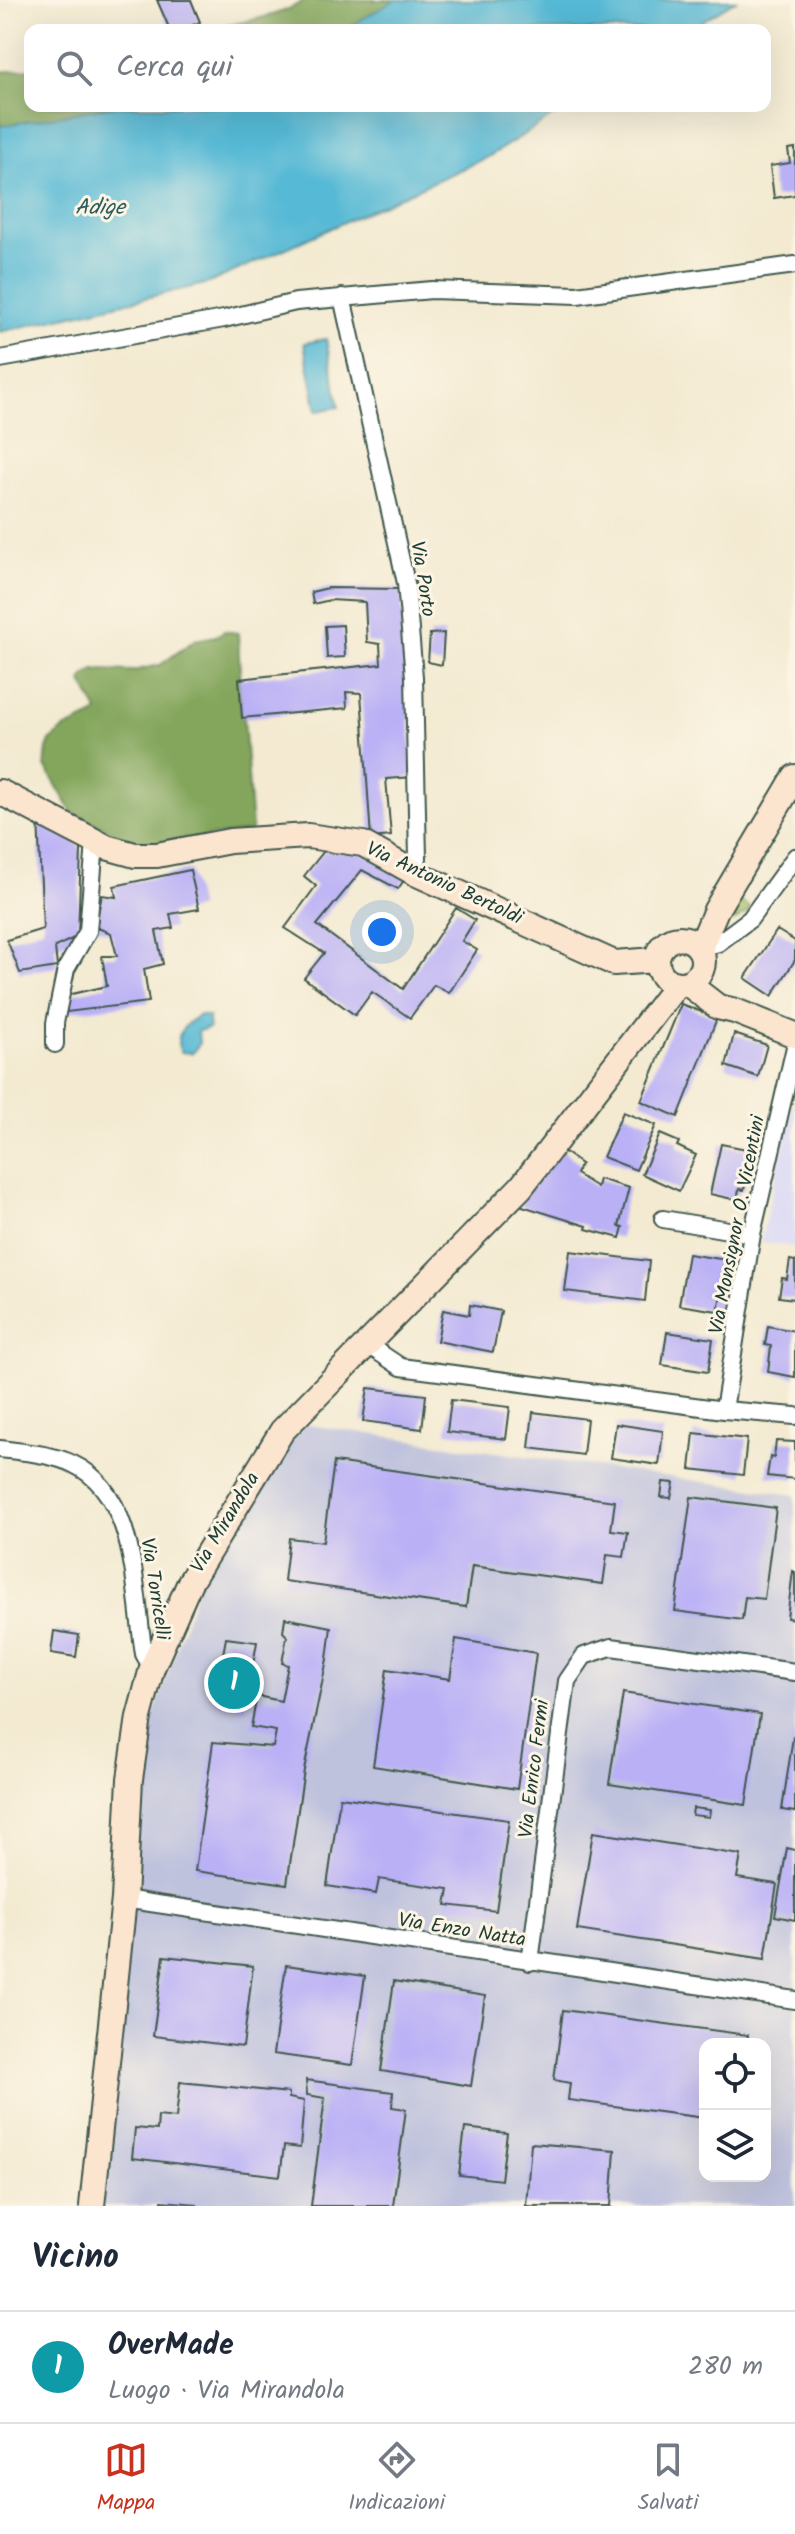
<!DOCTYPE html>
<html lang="it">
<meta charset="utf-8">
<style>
:root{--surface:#fff;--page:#f6f6f7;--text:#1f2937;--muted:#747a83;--line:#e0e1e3;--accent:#c8321e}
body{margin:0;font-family:Kalam,sans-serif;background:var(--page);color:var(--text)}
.controls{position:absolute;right:24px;bottom:24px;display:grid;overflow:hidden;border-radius:16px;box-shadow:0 8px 32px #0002}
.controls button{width:72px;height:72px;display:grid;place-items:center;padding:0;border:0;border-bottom:2px solid var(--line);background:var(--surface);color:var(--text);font:40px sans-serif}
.you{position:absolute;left:382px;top:932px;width:28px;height:28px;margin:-20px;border:6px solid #fff;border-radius:50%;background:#1a73e8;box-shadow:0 0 0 12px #1a73e833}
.badge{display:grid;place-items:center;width:52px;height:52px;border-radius:50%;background:var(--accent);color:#fff;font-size:26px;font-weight:700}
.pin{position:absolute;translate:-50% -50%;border:4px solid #fff;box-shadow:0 2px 8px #0006}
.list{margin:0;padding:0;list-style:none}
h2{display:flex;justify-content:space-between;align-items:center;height:104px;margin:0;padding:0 32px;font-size:34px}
h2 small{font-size:26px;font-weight:400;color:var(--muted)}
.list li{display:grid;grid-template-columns:52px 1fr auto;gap:24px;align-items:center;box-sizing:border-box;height:112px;padding:0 32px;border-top:2px solid var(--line)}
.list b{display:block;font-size:30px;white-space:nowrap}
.list p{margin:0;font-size:26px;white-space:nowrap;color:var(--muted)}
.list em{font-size:26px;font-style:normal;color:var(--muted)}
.icon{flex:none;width:44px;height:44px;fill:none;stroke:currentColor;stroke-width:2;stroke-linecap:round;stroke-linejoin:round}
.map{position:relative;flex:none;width:795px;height:2206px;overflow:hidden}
.search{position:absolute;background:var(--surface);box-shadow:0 8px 32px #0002;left:24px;right:24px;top:24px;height:88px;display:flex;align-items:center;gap:20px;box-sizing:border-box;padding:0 28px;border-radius:16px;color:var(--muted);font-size:30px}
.sheet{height:216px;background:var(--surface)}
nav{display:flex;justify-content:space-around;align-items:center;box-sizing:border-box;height:112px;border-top:2px solid var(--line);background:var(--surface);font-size:22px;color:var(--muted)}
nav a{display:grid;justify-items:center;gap:4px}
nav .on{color:var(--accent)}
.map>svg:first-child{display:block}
.built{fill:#d8d7f8}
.industrial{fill:#bfc2dd;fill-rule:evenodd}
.green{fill:#a4c067;stroke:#627e4e;stroke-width:2}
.forest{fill:#83a65c;stroke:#517248;stroke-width:2}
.water{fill:#57b9d5;stroke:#3b7b84;stroke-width:2}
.building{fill:#b9b0f6}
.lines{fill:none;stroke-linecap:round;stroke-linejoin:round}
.street-casing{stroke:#3f574c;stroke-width:20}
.secondary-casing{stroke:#3f574c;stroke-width:28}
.street{stroke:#fff;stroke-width:16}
.secondary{stroke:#fce5cf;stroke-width:24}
.labels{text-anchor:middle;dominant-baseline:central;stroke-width:6;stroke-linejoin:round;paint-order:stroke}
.street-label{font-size:20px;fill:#1f3d34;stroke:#fcf5e5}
.water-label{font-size:22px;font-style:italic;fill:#2d5c5c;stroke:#fcf5e5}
</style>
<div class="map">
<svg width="795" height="2206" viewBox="0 0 795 2206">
<rect width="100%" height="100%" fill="#fcf5e5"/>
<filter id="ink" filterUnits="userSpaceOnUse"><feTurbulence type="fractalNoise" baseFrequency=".0125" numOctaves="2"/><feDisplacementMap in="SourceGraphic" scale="16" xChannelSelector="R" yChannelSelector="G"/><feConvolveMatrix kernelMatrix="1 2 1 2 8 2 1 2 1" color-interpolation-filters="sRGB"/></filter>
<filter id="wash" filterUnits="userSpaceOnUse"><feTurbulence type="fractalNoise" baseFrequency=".006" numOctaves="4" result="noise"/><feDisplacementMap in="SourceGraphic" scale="32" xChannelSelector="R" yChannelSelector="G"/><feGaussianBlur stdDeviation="1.8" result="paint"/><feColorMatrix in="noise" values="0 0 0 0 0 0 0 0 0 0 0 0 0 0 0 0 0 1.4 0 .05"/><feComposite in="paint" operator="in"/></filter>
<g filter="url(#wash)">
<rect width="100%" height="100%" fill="#f3ead1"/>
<path class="built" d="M 794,1100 L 795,1100 L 795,1247 L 760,1242 Z"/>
<path class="industrial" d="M 301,1424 L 795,1495 L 795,2206 L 97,2206 L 145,1740 L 203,1571 ZM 705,2044 L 765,2044 L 765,2176 L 705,2176 Z"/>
<path class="green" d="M 735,898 L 752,909 L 733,922 L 727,914 Z"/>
<path class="forest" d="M 305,0 L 414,0 L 372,30 L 210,30 C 242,20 277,19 305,0 Z
M 30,69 L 30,106 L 149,106 L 0,128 L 0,72 Z
M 224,631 L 238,633 L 242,717 L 244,718 L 252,831 L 147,844 L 120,836 L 72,812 L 45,766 L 47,749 L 50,741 L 64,729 L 93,716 L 98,711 L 82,682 L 85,676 L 94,670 L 133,671 L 160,665 L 195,640 L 216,636 Z"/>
<path class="water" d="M 395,0 L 736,0 L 688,30 L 344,30 Z
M 114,106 L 569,106 L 488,157 L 209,283 L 0,332 L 0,126 Z
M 326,339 L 339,407 L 317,411 L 304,343 Z
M 200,1015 L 209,1017 L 209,1028 L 198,1031 L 199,1043 L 193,1053 L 181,1052 C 172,1037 186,1022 200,1015 Z"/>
<g id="blocks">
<path class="building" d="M 157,0 L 191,0 L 200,22 L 182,30 L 170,30 Z
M 795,148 L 795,195 L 774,198 L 770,166 L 790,163 L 788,149 Z
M 328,588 L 401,589 L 413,777 L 386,779 L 391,836 L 371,838 L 361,693 L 346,692 L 347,708 L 242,718 L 239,679 L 381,664 L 380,644 L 367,642 L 365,602 L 330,600 L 313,604 L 311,592 Z
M 343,625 L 345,657 L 327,658 L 325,626 Z
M 444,633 L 442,665 L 428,662 L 430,634 Z
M 38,818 L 66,831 L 81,849 L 78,936 L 55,947 L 57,967 L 20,973 L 7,940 L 43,929 Z
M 324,851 L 360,852 L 406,877 L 398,889 L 362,870 L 317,925 L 403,989 L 456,908 L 475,920 L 462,941 L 477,950 L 449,993 L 434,985 L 410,1018 L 372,992 L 355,1015 L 304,978 L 324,953 L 285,928 L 316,886 L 304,876 Z
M 190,870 L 199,909 L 170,914 L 173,928 L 156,931 L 163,964 L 144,969 L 149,1002 L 67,1012 L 63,996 L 107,986 L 102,956 L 117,956 L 111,933 L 95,927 L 102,895 L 116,897 L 114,886 Z
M 777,930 L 795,941 L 795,960 L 772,996 L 745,978 Z
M 681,1004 L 717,1018 L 678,1117 L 641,1101 Z
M 734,1034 L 767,1045 L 758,1077 L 726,1066 Z
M 623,1112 L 656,1125 L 636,1170 L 603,1157 Z
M 660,1134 L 679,1142 L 677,1146 L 696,1155 L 679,1191 L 642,1174 Z
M 721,1144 L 752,1150 L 744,1190 L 739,1189 L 737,1200 L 710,1194 Z
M 563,1151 L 581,1164 L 576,1174 L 597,1187 L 599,1179 L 629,1188 L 619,1226 L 623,1227 L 620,1238 L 586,1229 L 587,1226 L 519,1205 L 554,1157 L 558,1158 Z
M 570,1251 L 649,1261 L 645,1301 L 565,1291 Z
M 688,1254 L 727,1260 L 718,1311 L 679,1305 Z
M 790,1260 L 795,1261 L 795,1299 L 779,1297 L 782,1278 L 787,1279 Z
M 470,1305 L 501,1311 L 493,1352 L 437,1341 L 443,1310 L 469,1315 Z
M 768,1326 L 795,1331 L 795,1377 L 768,1372 L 771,1346 L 765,1345 Z
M 667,1332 L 713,1339 L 708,1372 L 662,1365 Z
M 368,1388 L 426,1395 L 422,1429 L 363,1421 Z
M 451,1400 L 510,1407 L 506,1439 L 447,1432 Z
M 533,1412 L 587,1419 L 583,1455 L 529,1448 Z
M 616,1424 L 663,1431 L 659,1465 L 611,1458 Z
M 694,1433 L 747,1439 L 743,1475 L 690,1469 Z
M 776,1441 L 795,1442 L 795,1479 L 767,1476 L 770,1457 L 774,1458 Z
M 334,1462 L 615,1501 L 611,1530 L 628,1532 L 624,1557 L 607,1555 L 603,1584 L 472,1566 L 466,1607 L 284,1581 L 289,1538 L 323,1542 Z
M 663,1482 L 674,1483 L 671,1498 L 661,1497 Z
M 691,1497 L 776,1508 L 764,1599 L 745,1597 L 742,1620 L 675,1611 Z
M 793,1571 L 795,1572 L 795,1619 L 787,1618 Z
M 285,1618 L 331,1627 L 327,1659 L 304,1770 L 287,1884 L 195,1871 L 213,1742 L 273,1747 L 276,1731 L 251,1727 L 257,1696 L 281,1701 L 288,1665 L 282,1663 L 287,1636 L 283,1632 Z
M 54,1631 L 79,1635 L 76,1657 L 51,1653 Z
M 226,1638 L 257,1642 L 245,1710 L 214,1703 Z
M 456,1639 L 536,1653 L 517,1789 L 373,1766 L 387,1669 L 450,1679 Z
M 623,1693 L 760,1714 L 746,1805 L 609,1784 Z
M 793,1737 L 795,1738 L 795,1812 L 782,1810 Z
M 340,1797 L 509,1820 L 496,1911 L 446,1905 L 449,1889 L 379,1879 L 376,1894 L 327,1886 Z
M 693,1808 L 710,1810 L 709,1817 L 692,1815 Z
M 593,1832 L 741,1855 L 737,1878 L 777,1884 L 765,1959 L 577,1930 Z
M 787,1848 L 795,1850 L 795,1920 L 775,1916 Z
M 164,1956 L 253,1966 L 243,2047 L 153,2036 Z
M 286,1965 L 365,1976 L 352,2065 L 273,2054 Z
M 394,1981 L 485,1996 L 471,2086 L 381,2071 Z
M 563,2010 L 748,2035 L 747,2044 L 705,2044 L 705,2118 L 568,2100 L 570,2083 L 554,2080 Z
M 306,2080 L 393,2092 L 392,2107 L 406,2109 L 393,2206 L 311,2206 L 325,2098 L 307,2095 Z
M 180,2082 L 289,2093 L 289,2098 L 304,2101 L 300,2148 L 284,2146 L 280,2176 L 132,2158 L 135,2128 L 157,2130 L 158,2116 L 176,2118 Z
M 465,2128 L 507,2133 L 501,2180 L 459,2175 Z
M 531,2143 L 615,2150 L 611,2206 L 526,2206 Z
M 162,2201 L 197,2204 L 197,2206 L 161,2206 Z"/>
</g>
</g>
<g filter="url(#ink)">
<use href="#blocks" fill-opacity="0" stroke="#3f574c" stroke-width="2"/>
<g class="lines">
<g class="street-casing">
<path id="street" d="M 342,297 L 406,583 L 414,677 L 418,858 L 415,873
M 0,359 L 224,319 L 296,302 L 432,290 L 577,295 L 795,265
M 700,948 L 718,943 L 750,919 L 795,857
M 55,1044 L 55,1023 L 66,969 L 88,931 L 95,842
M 663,1219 L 752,1234
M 368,1345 L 401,1367 L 724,1410 L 795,1416
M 724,1410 L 752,1234 L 795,1047
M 0,1449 C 23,1452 52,1454 73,1464 C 138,1494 134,1594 144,1654 L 152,1668
M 124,1899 L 795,2000
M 530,1962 L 567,1681 L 584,1656 L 611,1647 L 795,1672"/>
</g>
<g class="secondary-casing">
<path id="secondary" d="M 0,792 L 106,847 L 135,855 L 157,855 L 230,841 L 308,836 L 363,844 L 415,873 L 614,963 L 656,960
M657 961a23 23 0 1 1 46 0a23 23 0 1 1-46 0Z
M 700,948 L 716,910 L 795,777
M 687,983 L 718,1007 L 735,1011 L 795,1035
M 92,2206 L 124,1899 L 130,1779 L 139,1717 L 152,1668 L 190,1582 L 282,1431 L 521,1187 L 677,984"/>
</g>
<use href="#street" class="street"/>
<use href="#secondary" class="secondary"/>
</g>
</g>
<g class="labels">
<g class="street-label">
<text transform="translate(422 579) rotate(81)">Via Porto</text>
<text transform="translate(444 884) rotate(25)">Via Antonio Bertoldi</text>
<text transform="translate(738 1225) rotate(-79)">Via Monsignor O. Vicentini</text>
<text transform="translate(226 1523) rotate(-59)">Via Mirandola</text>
<text transform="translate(154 1589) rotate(81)">Via Torricelli</text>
<text transform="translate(535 1769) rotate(-83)">Via Enrico Fermi</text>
<text transform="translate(462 1931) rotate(9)">Via Enzo Natta</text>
</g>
<g class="water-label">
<text x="100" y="208">Adige</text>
</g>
</g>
</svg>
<div class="controls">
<button><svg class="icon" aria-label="locate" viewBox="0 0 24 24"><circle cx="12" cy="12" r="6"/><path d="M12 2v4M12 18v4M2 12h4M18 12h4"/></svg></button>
<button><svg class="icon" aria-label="layers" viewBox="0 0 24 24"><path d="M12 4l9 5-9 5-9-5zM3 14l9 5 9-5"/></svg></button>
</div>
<div class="you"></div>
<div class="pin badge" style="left:234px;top:1683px;background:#0f9aa8">1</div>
<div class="search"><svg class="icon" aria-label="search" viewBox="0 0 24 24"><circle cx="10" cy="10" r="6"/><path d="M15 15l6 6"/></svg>Cerca qui</div>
</div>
<section class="sheet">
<h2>Vicino<small></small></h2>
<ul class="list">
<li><span class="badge" style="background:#0f9aa8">1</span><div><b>OverMade</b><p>Luogo · Via Mirandola</p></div><em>280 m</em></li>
</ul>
</section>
<nav>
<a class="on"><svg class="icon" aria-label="map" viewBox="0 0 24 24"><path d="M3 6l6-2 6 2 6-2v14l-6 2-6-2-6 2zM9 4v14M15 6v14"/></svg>Mappa</a>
<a><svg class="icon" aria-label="directions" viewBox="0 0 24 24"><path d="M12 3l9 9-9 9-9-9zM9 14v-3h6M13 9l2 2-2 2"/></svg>Indicazioni</a>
<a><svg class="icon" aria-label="saved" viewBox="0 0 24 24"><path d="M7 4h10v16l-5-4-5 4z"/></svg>Salvati</a>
</nav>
